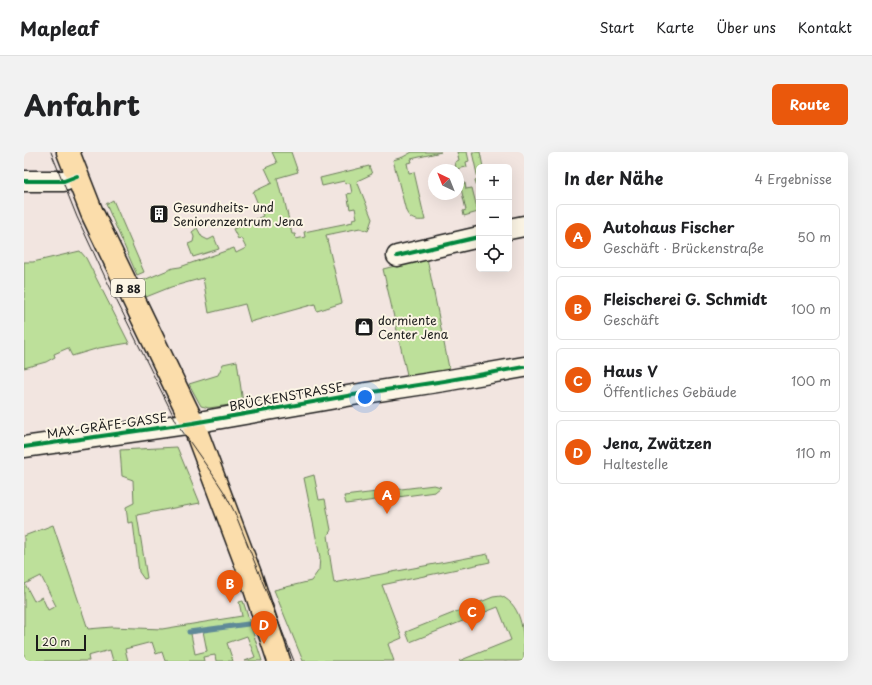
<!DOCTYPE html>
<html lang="de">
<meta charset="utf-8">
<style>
:root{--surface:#fff;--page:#f2f2f2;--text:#202124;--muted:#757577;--line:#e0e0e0;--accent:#ea580c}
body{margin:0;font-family:"Playpen Sans",sans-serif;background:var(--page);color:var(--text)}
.controls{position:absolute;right:12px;top:12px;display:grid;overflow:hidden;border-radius:6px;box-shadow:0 4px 16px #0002}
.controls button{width:36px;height:36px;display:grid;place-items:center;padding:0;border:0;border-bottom:1px solid var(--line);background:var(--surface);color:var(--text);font:20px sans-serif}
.compass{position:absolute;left:404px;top:12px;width:36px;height:36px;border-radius:50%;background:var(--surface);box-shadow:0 4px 16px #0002;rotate:317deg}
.scale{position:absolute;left:12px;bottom:10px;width:50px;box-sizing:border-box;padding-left:4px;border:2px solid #1c1c1c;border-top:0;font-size:11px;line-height:14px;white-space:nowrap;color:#1c1c1c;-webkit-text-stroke:3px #fcf5e5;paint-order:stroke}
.you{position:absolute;left:341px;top:245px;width:14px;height:14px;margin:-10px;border:3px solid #fff;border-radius:50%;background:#1a73e8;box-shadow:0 0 0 6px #1a73e833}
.badge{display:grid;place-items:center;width:26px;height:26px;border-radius:50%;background:var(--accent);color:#fff;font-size:13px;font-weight:700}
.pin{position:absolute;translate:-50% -33px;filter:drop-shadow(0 1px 2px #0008)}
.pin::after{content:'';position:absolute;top:21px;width:14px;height:12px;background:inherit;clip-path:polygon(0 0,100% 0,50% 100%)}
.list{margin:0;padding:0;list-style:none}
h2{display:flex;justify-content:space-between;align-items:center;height:52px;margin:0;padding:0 16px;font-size:17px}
h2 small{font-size:13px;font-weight:400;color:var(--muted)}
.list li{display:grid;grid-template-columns:26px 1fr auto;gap:12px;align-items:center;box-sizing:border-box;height:64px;margin:0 8px 8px;padding:0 8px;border:1px solid var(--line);border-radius:6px}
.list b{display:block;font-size:15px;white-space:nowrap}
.list p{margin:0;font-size:13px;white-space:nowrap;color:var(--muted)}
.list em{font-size:13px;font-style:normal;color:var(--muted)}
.icon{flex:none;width:22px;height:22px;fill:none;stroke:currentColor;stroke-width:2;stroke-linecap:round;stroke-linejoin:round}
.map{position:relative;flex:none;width:500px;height:509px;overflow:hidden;border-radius:6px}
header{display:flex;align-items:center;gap:24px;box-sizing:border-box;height:56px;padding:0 20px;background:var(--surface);border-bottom:1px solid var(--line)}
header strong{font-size:19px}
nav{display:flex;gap:22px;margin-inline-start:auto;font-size:14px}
.intro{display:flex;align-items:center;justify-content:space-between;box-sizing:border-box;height:96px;padding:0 24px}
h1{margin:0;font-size:28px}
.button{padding:10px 18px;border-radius:6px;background:var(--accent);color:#fff;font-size:14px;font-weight:700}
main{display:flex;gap:24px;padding:0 24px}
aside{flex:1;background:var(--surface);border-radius:6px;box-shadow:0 4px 16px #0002}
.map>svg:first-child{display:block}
.green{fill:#bde09a;stroke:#6c7e5b;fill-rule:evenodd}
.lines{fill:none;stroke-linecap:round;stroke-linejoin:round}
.stream{stroke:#5e8a98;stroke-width:5}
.minor-casing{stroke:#1c1c1c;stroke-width:23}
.major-casing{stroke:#1c1c1c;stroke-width:25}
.minor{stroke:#fcf5e5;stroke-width:20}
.major{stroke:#fbddab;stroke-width:22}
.tram{stroke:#1c1c1c;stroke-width:1}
.cycleway-casing{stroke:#fcf5e5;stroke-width:6}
.cycleway{stroke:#00873e;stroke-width:4}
.labels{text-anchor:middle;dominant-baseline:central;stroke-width:4;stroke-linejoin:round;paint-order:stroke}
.shield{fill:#fcf5e5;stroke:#5f5d58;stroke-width:1}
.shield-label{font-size:11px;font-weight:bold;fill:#1c1c1c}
.poi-label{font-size:12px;fill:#1c1c1c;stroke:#fcf5e5;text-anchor:start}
.street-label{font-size:12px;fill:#1c1c1c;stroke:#fcf5e5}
</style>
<header>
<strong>Mapleaf</strong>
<nav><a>Start</a><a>Karte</a><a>Über uns</a><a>Kontakt</a></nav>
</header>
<div class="intro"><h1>Anfahrt</h1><a class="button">Route</a></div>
<main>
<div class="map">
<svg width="500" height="509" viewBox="0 0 500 509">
<rect width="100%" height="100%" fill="#f2e5e0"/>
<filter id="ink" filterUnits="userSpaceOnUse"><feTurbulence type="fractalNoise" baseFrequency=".025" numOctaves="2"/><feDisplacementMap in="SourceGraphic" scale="8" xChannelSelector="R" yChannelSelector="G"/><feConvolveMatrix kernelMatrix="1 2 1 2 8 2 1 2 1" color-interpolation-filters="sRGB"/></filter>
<g filter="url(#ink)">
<path class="green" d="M 248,0 L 267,0 L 274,20 L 253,26 L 257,42 L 259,42 L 268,82 L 271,82 L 272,87 L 281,85 L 280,80 L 329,70 L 328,67 L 333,66 L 331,56 L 326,57 L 323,42 L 328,41 L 326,31 L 321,32 L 320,29 L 298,34 L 296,26 L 345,14 L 348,22 L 333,29 L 348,67 L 344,79 L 336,76 L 302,83 L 318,151 L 293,159 L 291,152 L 226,170 L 221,152 L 185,161 L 179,126 L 147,135 L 122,145 L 115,130 L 149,116 L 156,115 L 210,96 L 212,101 L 222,96 L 217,86 L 214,87 L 209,77 L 239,64 L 229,40 L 248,31 L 241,16 L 253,11 Z
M 388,0 L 417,0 L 387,7 L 388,10 L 383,11 L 385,21 L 390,20 L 401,68 C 392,69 386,68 382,59 L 369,8 L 379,5 Z
M 433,0 L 443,0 L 445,9 L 442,10 L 443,15 L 432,17 L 431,10 L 435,8 Z
M 448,0 L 456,0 L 459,15 L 455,15 L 455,45 L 451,28 L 454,27 Z
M 441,31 L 442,37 L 448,36 L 454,60 L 440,64 L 439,59 L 442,58 L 436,32 Z
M 89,48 L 120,120 L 113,123 L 82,52 Z
M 173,76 L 178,85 L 184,88 L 190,85 L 195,97 L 169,105 L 164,92 L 169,90 L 170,85 L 168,80 Z
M 56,99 L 62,106 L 105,191 L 75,196 L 48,204 L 44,196 L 30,202 L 31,205 L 22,210 L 0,216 L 0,110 L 9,110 Z
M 403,106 L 426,221 L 384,227 L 359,117 Z
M 213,209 L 219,251 L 185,256 L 177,254 L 165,232 L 194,223 L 199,212 Z
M 153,295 L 176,351 L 113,363 L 123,426 L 120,427 L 115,420 L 109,370 L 104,371 L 102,355 L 110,351 L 109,328 L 98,324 L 96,298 Z
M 290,323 L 295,348 L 301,347 L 307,378 L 304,383 L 306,398 L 305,399 L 310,431 L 464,402 L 466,410 L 358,433 L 378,486 L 364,492 L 370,509 L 279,509 L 250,438 L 287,429 L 295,418 L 296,405 L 280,326 Z
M 410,333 L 417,335 L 411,340 L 322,352 L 320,344 Z
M 29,373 L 64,477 L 88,475 L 138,477 L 218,464 L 215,450 L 219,449 L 238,509 L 221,509 L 231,505 L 223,484 L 203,491 L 209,509 L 192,509 L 191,503 L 179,505 L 180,509 L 141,509 L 138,500 L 132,502 L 128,490 L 101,497 L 104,509 L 89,509 L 86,498 L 64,504 L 65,509 L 0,509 L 0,384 ZM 17,424 L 32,454 L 24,458 L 18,445 L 10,449 L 1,432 ZM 179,479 L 183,499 L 171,502 L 167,482 Z
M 477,444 C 500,454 500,486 500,509 L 435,509 L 487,488 L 474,455 L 386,490 L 382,480 L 469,445 Z"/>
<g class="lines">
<path class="stream" d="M 165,480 L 224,472"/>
<g class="minor-casing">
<path id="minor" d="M 0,29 L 40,29 L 53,24
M 485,77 L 500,74
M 373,104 L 455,85
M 0,295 L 169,271 L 329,243 L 420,229 L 500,215"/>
</g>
<g class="major-casing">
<path id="major" d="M 44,0 L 68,61 L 169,271 L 226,422 L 255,509"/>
</g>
<use href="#minor" class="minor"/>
<use href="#major" class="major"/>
<path class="tram" d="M 27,0 L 53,65 L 81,125 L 154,273 L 189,323 L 200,340 L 211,361 L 270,509"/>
<g class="cycleway-casing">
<path id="cycleway" d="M 0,29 L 40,29 L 53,24
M 373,104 L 455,85
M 0,295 L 169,271 L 329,243 L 420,229 L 500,215"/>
</g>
<use href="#cycleway" class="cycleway"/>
</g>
</g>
<defs>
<g id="building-square" transform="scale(1)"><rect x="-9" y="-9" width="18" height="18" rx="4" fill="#1c1c1c" stroke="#fcf5e5"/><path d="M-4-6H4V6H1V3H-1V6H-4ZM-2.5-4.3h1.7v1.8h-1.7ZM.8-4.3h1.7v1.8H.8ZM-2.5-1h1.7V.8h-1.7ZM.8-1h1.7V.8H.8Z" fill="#fff"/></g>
<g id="shop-square" transform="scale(1)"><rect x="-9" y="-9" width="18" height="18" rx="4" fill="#1c1c1c" stroke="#fcf5e5"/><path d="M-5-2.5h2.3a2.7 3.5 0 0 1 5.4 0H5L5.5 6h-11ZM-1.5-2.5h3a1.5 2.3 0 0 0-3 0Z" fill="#fff"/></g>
</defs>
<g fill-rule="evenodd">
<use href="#building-square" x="135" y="62"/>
<use href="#shop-square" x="340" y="175"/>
</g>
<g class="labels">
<rect class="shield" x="87" y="127" width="34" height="18" rx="3"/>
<g class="shield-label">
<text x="104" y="136">B 88</text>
</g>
<g class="poi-label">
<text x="149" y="55">Gesundheits- und<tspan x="149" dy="14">Seniorenzentrum Jena</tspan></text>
<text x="354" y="168">dormiente<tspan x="354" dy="14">Center Jena</tspan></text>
</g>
<g class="street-label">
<text transform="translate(262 244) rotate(-10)">BRÜCKENSTRASSE</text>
<text transform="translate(83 273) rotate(-8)">MAX-GRÄFE-GASSE</text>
</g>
</g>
</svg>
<div class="controls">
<button>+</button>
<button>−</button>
<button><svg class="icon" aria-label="locate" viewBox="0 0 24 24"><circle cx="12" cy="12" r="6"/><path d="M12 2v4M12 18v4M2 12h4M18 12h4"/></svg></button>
</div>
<svg class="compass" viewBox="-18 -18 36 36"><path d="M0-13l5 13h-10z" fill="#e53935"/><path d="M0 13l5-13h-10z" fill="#757577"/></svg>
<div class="scale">20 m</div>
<div class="you"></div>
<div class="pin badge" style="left:363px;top:362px">A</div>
<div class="pin badge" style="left:206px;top:451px">B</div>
<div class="pin badge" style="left:448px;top:479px">C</div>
<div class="pin badge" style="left:240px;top:492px">D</div>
</div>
<aside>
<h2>In der Nähe<small>4 Ergebnisse</small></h2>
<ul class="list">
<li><span class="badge">A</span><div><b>Autohaus Fischer</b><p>Geschäft · Brückenstraße</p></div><em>50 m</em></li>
<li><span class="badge">B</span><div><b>Fleischerei G. Schmidt</b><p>Geschäft</p></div><em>100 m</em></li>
<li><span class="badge">C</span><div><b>Haus V</b><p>Öffentliches Gebäude</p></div><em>100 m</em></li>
<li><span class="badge">D</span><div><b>Jena, Zwätzen</b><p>Haltestelle</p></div><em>110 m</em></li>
</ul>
</aside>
</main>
